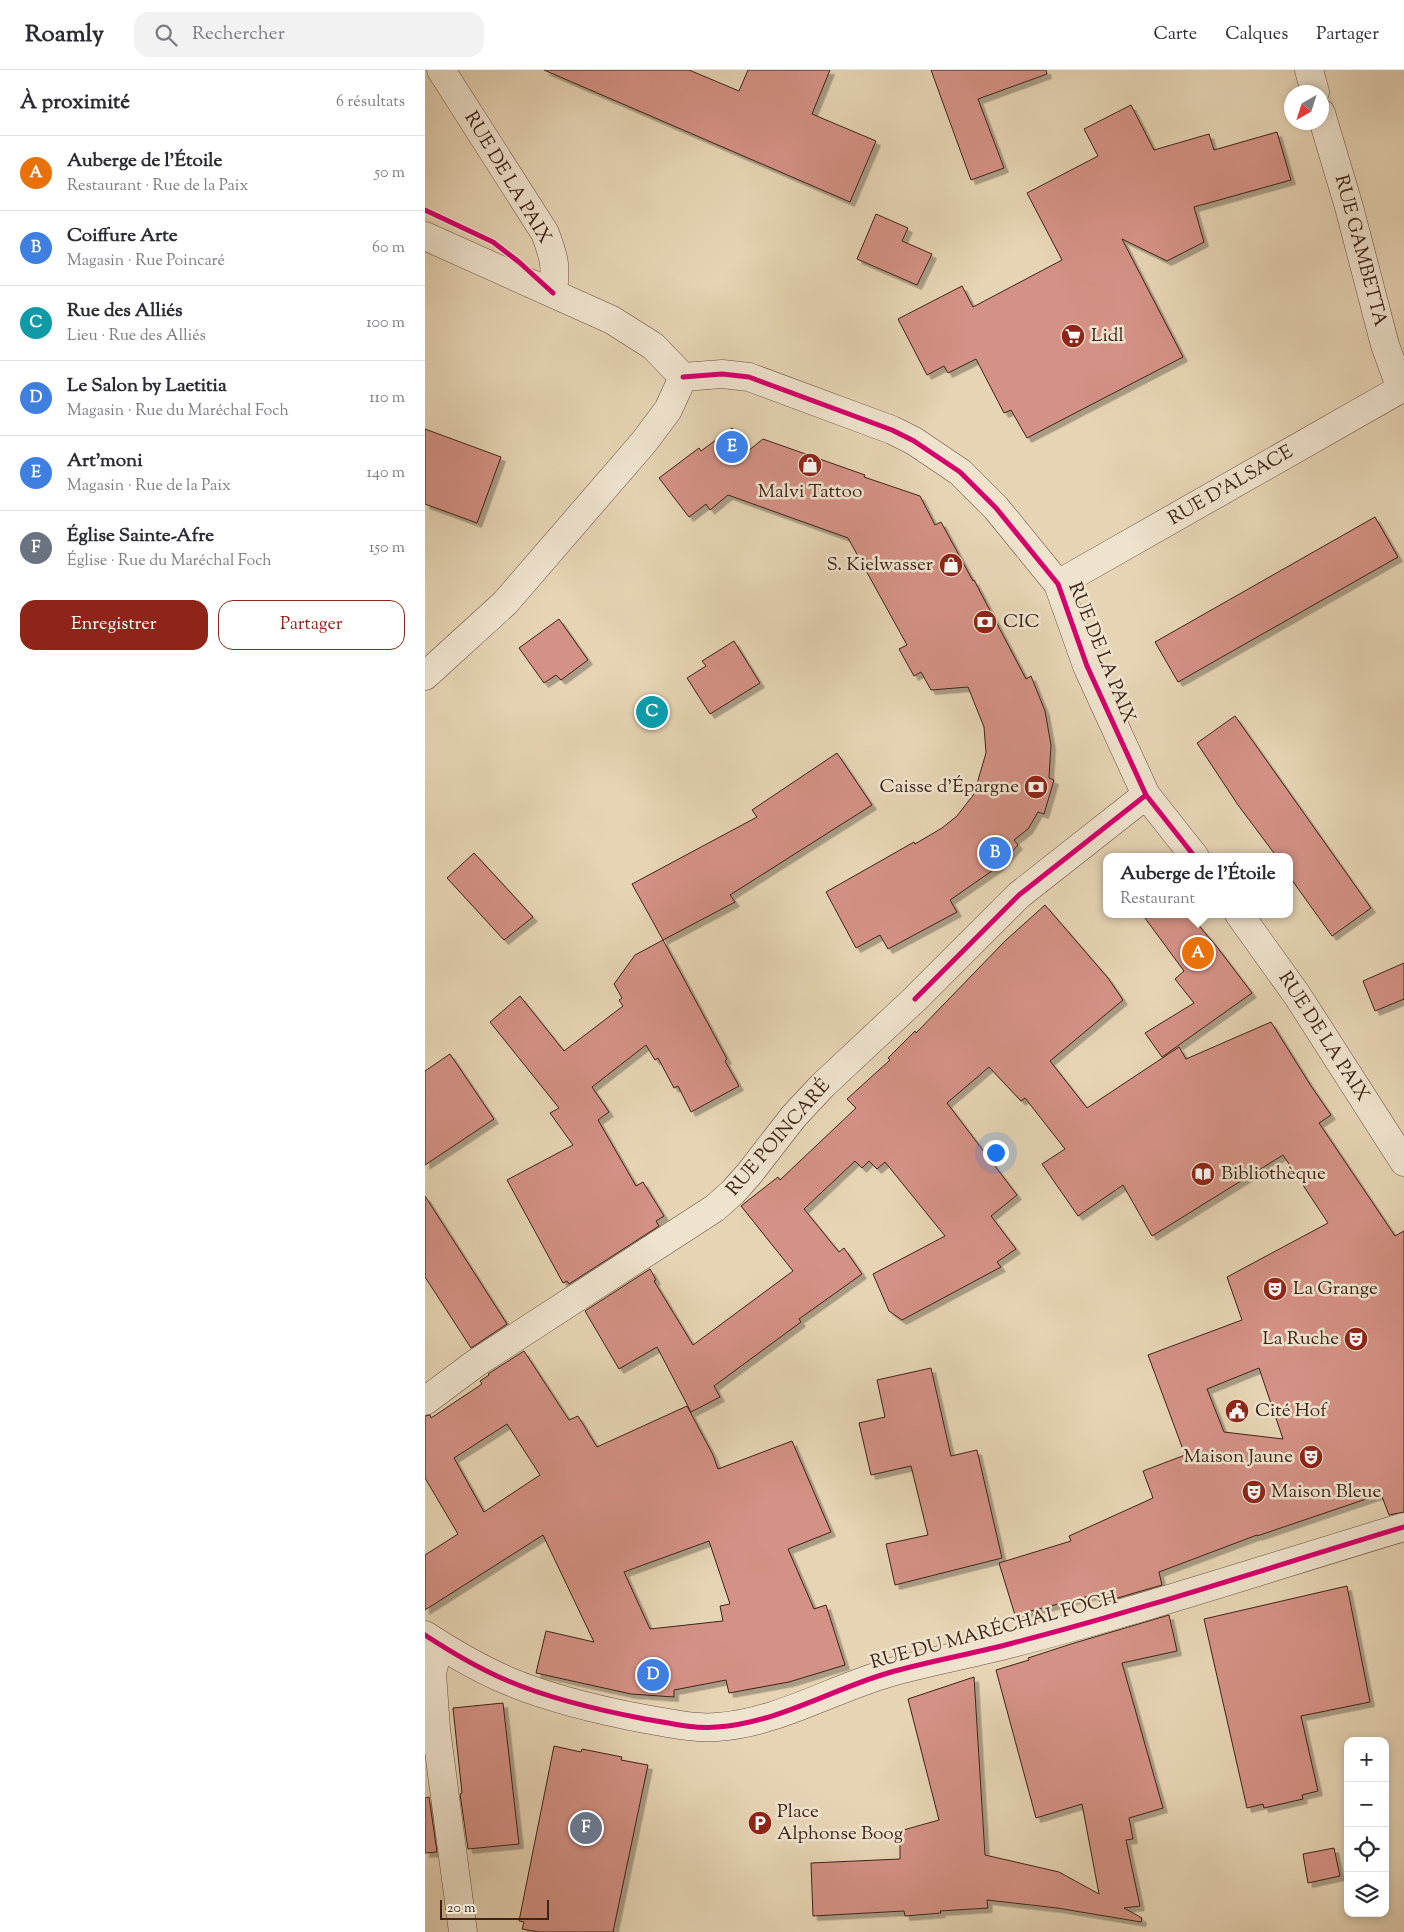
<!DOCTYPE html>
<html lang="fr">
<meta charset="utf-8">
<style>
:root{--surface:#fff;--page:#f2f2f3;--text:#2b2b33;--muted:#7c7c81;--line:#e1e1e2;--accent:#8f2418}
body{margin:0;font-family:"Sorts Mill Goudy",serif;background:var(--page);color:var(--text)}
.controls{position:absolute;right:15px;bottom:15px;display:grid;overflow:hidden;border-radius:10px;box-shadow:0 2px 8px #0003}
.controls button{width:45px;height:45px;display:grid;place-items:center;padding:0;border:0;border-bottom:1px solid var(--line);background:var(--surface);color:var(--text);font:25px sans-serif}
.compass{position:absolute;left:859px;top:15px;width:45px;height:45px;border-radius:50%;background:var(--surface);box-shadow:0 2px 8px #0003;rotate:219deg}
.scale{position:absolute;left:15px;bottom:12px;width:109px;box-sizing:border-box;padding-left:5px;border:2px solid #3e2317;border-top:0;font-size:14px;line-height:18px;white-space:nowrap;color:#3e2317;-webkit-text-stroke:4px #efe3ce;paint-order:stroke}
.you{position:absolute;left:570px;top:1082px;width:18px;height:18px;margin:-12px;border:4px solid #fff;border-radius:50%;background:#1a73e8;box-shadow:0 0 0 8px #1a73e833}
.badge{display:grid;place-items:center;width:32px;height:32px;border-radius:50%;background:var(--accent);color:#fff;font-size:16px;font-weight:700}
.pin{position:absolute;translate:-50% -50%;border:2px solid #fff;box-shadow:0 1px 5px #0006}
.popup{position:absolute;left:678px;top:783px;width:190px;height:65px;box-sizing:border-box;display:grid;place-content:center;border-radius:10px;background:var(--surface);filter:drop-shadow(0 1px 4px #0005);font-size:16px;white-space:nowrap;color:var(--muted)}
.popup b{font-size:19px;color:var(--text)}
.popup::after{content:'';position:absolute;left:50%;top:100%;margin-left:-10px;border:10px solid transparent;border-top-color:var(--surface)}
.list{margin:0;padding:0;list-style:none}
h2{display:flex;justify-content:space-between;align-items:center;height:65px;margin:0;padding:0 20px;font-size:21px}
h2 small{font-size:16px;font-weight:400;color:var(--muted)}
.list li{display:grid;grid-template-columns:32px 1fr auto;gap:15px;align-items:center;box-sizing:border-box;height:75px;padding:0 20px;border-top:1px solid var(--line)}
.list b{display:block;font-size:19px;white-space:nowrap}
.list p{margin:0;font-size:16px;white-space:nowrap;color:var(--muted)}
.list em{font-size:16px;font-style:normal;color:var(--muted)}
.actions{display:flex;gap:10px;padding:15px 20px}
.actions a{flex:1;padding:11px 0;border:1px solid var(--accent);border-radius:15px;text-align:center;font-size:18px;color:var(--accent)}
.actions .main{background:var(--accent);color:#fff}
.icon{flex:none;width:28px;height:28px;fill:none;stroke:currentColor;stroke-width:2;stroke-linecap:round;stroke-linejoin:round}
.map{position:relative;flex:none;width:979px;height:1862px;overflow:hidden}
header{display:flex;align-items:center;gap:30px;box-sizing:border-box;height:70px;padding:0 25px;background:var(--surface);border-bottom:1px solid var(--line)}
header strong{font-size:24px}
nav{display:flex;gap:28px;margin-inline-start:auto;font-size:18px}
.search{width:350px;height:45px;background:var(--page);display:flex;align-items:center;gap:12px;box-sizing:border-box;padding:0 18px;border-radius:15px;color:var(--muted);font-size:19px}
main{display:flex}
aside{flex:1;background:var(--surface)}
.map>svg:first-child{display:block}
.building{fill:#d49185;stroke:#3e2317;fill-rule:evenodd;filter:url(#shadow)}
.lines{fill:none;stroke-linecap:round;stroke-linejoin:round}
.minor-casing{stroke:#684f3e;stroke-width:29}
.minor{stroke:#efe3ce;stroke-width:28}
.cycleway-casing{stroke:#efe3ce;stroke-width:8}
.cycleway{stroke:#d6006c;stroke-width:5}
.labels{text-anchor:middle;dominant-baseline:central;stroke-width:5;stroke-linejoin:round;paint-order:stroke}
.street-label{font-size:19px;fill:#3e2317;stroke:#efe3ce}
.poi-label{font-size:19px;fill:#3e2317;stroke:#efe3ce;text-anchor:start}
</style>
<header>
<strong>Roamly</strong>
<div class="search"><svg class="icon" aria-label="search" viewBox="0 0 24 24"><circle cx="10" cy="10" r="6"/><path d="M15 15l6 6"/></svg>Rechercher</div>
<nav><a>Carte</a><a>Calques</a><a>Partager</a></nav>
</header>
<main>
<aside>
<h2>À proximité<small>6 résultats</small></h2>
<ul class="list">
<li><span class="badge" style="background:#e8710a">A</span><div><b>Auberge de l'Étoile</b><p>Restaurant · Rue de la Paix</p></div><em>50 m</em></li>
<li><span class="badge" style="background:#3f7fe0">B</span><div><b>Coiffure Arte</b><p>Magasin · Rue Poincaré</p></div><em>60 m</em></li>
<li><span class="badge" style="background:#0f9aa8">C</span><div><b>Rue des Alliés</b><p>Lieu · Rue des Alliés</p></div><em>100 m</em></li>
<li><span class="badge" style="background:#3f7fe0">D</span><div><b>Le Salon by Laetitia</b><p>Magasin · Rue du Maréchal Foch</p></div><em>110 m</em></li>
<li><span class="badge" style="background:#3f7fe0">E</span><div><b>Art'moni</b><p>Magasin · Rue de la Paix</p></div><em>140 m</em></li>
<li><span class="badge" style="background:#6b7280">F</span><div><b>Église Sainte-Afre</b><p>Église · Rue du Maréchal Foch</p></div><em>150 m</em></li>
</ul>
<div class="actions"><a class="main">Enregistrer</a><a>Partager</a></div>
</aside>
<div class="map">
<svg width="979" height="1862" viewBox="0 0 979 1862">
<defs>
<filter id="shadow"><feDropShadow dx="4.5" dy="4.5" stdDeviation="0" flood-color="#0004"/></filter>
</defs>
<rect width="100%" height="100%" fill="#e6d4b4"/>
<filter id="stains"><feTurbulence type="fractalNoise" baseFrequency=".004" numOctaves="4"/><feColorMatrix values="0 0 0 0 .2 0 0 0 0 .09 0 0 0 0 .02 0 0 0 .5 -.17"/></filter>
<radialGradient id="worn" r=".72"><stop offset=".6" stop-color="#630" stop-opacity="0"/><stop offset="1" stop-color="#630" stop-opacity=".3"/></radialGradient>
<path class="building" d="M 119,0 L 264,0 L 314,21 L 323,0 L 405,0 L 387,44 L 451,71 L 425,132 Z
M 506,0 L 621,0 L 622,4 L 553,29 L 579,98 L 546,110 Z
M 706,35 L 729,80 L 784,64 L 789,80 L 852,62 L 866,110 L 769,137 L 779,172 L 742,191 L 697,169 L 758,287 L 602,368 L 586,340 L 579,343 L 551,289 L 523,303 L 519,296 L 502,305 L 473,249 L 537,216 L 548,237 L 637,190 L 602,123 L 673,86 L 659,59 Z
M 451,144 L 483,158 L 477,171 L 507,184 L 492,215 L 432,189 Z
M 307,358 L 323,381 L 338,369 L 440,405 L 439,407 L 495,426 L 510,455 L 516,452 L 548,511 L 549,510 L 601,609 L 606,606 L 620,641 L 626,675 L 624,708 L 629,710 L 619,744 L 613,742 L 603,759 L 589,770 L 593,775 L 574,796 L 525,830 L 532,842 L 463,879 L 455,865 L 431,878 L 401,822 L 489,772 L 490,774 L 517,758 L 532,746 L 549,724 L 561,683 L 559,657 L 543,617 L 506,620 L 496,602 L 489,606 L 474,579 L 482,575 L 423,468 L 303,425 L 285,440 L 281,434 L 264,447 L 234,408 L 274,378 L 276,381 Z
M 0,359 L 76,387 L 52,453 L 0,434 Z
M 950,447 L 973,487 L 753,612 L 730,572 Z
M 134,549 L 163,590 L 136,610 L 131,605 L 119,613 L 94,578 Z
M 309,571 L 335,613 L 285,644 L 262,608 L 281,596 L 277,591 Z
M 810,646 L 946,838 L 907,866 L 864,806 L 864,787 L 852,787 L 813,735 L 772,673 Z
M 412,683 L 447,735 L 305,825 L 310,832 L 238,870 L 207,814 L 332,747 L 327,740 Z
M 49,783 L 108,847 L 79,870 L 22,808 Z
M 620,835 L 683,908 L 698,930 L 625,991 L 662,1038 L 754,977 L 761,989 L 846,952 L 886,1016 L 906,1045 L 894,1053 L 970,1166 L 979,1161 L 979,1442 L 964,1445 L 956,1424 L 832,1466 L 832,1465 L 734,1502 L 737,1515 L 675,1533 L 672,1524 L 590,1545 L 574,1493 L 646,1471 L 644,1466 L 728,1428 L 718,1401 L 760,1385 L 723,1285 L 817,1250 L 802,1207 L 903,1153 L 858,1085 L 727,1166 L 698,1115 L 653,1146 L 617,1094 L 640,1079 L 600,1028 L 596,1031 L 564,997 L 522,1033 L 592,1125 L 566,1146 L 591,1179 L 572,1192 L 576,1197 L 477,1250 L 464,1241 L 448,1204 L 520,1166 L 460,1092 L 452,1099 L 444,1091 L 437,1098 L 430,1091 L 379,1139 L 414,1182 L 419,1178 L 437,1204 L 374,1249 L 376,1252 L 289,1316 L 295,1327 L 266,1342 L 232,1277 L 194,1299 L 160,1241 L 225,1199 L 231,1210 L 229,1211 L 268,1275 L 368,1201 L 316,1136 L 353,1107 L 355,1110 L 431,1038 L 422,1029 L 465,990 L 463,988 L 490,961 L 491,963 L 580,871 ZM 834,1298 L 858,1369 L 799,1362 L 782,1319 Z
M 717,844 L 764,844 L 792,877 L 827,923 L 737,987 L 720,963 L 769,933 L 750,909 L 759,901 Z
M 238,870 L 302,989 L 300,991 L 314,1016 L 266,1042 L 253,1016 L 249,1018 L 233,988 L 230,990 L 221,975 L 167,1017 L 184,1042 L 173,1050 L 211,1116 L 218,1112 L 239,1146 L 231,1151 L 234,1156 L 144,1214 L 142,1211 L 138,1213 L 82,1110 L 148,1075 L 125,1043 L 134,1038 L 65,952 L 95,926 L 139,981 L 198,936 L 194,930 L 197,928 L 189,914 L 210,885 Z
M 979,893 L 979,929 L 950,941 L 938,911 Z
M 25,984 L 69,1049 L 0,1095 L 0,1001 Z
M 0,1126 L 82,1254 L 46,1278 L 0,1207 Z
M 99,1281 L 144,1350 L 153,1346 L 172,1377 L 262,1336 L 288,1385 L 293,1399 L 367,1371 L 406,1462 L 363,1479 L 389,1539 L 401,1535 L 420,1595 L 364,1612 L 304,1623 L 301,1610 L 249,1620 L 249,1627 L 206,1624 L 111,1603 L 121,1561 L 169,1572 L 118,1465 L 0,1540 L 0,1485 L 33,1464 L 0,1408 L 0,1346 L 5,1345 L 6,1348 L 57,1314 L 55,1311 L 64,1305 L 63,1304 ZM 82,1354 L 115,1405 L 59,1442 L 29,1388 ZM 284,1471 L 305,1534 L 295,1536 L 298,1551 L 225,1559 L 199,1502 Z
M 506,1298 L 526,1386 L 552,1380 L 577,1488 L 470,1515 L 461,1474 L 503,1465 L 486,1396 L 446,1405 L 434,1353 L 460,1347 L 452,1310 Z
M 922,1516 L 945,1632 L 876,1646 L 893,1721 L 877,1725 L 878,1729 L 839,1738 L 838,1734 L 822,1738 L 779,1549 Z
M 744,1545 L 752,1581 L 697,1593 L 738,1738 L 704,1748 L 708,1769 L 701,1770 L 715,1836 L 699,1838 L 717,1848 L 716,1852 L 632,1838 L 562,1830 L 563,1838 L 515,1841 L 516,1843 L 480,1846 L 479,1841 L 388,1846 L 386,1793 L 475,1789 L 475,1761 L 514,1750 L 483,1629 L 549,1607 L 560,1785 L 634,1802 L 674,1824 L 657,1734 L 611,1748 L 571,1600 L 604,1590 L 603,1588 L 646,1574 Z
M 78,1633 L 94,1774 L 43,1779 L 35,1724 L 37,1723 L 28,1638 Z
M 129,1676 L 156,1682 L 157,1679 L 197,1687 L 196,1690 L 223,1695 L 188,1862 L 114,1862 L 97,1859 L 99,1852 L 94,1851 Z
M 4,1727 L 12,1782 L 0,1783 L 0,1728 Z
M 909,1778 L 915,1806 L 883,1813 L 878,1784 Z"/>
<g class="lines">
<g class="minor-casing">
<path id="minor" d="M 16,0 L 120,163 C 130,190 131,195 128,223
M 884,0 L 890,22
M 896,43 L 924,137 L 960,275 L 976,319
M 0,166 L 187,250 L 228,276 L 258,307
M 258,307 L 297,304 L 324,307 L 467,360 L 489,371 L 535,402 L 571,438 L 633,514 L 662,596 L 721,725 L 770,787
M 633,514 L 979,317
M 0,606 L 80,533 L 219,372 L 243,340 L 258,307
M 814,844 L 872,925 L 979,1092
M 0,1331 L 51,1293 L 290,1138 L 308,1122 L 324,1104 L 369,1046 L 398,1015 L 490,929 L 594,825 L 721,725
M 0,1565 C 26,1582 53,1598 81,1610 C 125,1629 173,1640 220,1649 C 244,1653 268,1659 292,1657 C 352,1653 405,1620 463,1603 C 504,1591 547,1584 588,1573 C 720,1539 849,1496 979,1457
M 14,1575 L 7,1603 L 11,1659 L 38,1862"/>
</g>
<use href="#minor" class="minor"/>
<g class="cycleway-casing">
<path id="cycleway" d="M 0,140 L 68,172 L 94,192 L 128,223
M 258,307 L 297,304 L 324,307 L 467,360 L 489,371 L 535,402 L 571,438 L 633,514 L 662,596 L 721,725 L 770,787
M 490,929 L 594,825 L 721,725
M 0,1565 C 26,1582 53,1598 81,1610 C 125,1629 173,1640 220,1649 C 244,1653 268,1659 292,1657 C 352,1653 405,1620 463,1603 C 504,1591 547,1584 588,1573 C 720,1539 849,1496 979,1457"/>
</g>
<use href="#cycleway" class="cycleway"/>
</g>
<defs>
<g id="supermarket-disc" transform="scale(1.25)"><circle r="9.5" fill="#8f2418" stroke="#efe3ce"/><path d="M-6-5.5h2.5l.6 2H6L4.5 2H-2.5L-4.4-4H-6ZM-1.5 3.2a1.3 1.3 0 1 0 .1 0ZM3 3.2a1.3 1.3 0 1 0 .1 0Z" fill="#fff"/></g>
<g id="shop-disc" transform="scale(1.25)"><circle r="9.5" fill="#8f2418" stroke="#efe3ce"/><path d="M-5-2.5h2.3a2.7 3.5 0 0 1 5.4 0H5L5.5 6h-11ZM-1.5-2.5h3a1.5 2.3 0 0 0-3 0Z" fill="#fff"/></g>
<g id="bank-disc" transform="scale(1.25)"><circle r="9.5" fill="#8f2418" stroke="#efe3ce"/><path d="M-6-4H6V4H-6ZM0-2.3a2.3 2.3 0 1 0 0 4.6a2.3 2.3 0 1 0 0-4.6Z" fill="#fff"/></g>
<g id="library-disc" transform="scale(1.25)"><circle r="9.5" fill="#8f2418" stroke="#efe3ce"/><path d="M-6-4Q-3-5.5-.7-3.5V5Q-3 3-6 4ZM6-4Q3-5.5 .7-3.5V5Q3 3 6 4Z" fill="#fff"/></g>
<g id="theatre-disc" transform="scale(1.25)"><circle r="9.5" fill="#8f2418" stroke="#efe3ce"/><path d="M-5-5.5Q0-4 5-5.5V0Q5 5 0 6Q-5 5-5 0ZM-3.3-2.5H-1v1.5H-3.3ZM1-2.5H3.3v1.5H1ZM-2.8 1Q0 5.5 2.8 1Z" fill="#fff"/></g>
<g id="civic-disc" transform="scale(1.25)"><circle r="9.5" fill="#8f2418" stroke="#efe3ce"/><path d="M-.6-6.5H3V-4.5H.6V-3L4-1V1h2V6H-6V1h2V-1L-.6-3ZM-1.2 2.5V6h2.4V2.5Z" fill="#fff"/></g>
<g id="parking-disc" transform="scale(1.25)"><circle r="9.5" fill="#8f2418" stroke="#efe3ce"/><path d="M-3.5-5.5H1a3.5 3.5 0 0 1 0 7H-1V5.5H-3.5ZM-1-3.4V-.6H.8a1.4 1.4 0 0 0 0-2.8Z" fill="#fff"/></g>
</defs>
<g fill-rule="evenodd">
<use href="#supermarket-disc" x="648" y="266"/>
<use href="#shop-disc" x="385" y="395"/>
<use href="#shop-disc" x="526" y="495"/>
<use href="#bank-disc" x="560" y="552"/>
<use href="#bank-disc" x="611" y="717"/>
<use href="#library-disc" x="778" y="1104"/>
<use href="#theatre-disc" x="850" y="1219"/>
<use href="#theatre-disc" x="931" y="1269"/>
<use href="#civic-disc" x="812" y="1341"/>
<use href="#theatre-disc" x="886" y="1387"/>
<use href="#theatre-disc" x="829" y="1422"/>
<use href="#parking-disc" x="335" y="1753"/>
</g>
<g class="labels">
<g class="street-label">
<text transform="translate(82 108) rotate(59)">RUE DE LA PAIX</text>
<text transform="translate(935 181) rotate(75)">RUE GAMBETTA</text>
<text transform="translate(806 416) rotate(-30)">RUE D'ALSACE</text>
<text transform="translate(676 583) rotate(68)">RUE DE LA PAIX</text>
<text transform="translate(898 967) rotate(57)">RUE DE LA PAIX</text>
<text transform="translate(354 1068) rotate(-49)">RUE POINCARÉ</text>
<text transform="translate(569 1561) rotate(-15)">RUE DU MARÉCHAL FOCH</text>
</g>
<g class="poi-label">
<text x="666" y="266">Lidl</text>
<text x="385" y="422" text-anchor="middle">Malvi Tattoo</text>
<text x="508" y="495" text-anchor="end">S. Kielwasser</text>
<text x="578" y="552">CIC</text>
<text x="594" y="717" text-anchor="end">Caisse d'Épargne</text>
<text x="796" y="1104">Bibliothèque</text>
<text x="868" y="1219">La Grange</text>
<text x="914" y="1269" text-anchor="end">La Ruche</text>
<text x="830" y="1341">Cité Hof</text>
<text x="868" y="1387" text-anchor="end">Maison Jaune</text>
<text x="846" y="1422">Maison Bleue</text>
<text x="352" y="1742">Place<tspan x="352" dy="22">Alphonse Boog</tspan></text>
</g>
</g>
<rect width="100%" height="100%" filter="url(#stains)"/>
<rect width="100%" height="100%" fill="url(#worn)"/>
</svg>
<div class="controls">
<button>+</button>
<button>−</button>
<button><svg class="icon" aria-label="locate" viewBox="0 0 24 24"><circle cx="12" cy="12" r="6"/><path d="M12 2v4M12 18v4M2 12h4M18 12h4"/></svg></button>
<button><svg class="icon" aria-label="layers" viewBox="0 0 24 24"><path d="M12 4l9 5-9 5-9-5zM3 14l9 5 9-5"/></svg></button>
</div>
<svg class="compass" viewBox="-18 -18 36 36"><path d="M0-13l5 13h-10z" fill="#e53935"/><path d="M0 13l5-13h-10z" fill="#7c7c81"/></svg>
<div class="scale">20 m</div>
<div class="you"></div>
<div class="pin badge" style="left:773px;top:883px;background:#e8710a">A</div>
<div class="popup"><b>Auberge de l'Étoile</b>Restaurant</div>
<div class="pin badge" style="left:570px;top:783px;background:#3f7fe0">B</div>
<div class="pin badge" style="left:227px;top:642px;background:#0f9aa8">C</div>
<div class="pin badge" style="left:228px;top:1605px;background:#3f7fe0">D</div>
<div class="pin badge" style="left:307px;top:377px;background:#3f7fe0">E</div>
<div class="pin badge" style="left:161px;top:1758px;background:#6b7280">F</div>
</div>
</main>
